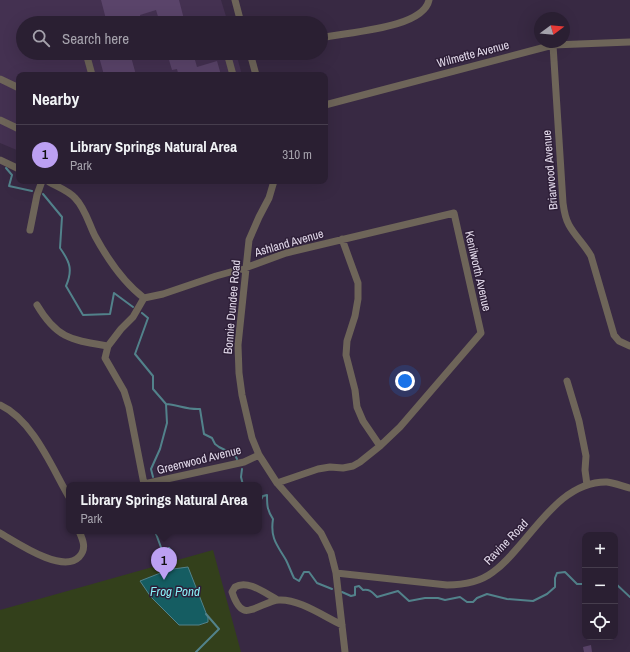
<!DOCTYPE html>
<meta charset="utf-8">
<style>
:root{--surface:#2a1f32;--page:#32273a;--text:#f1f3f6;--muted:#a5a2ac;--line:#463d4d;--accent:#bca0f2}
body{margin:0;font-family:"Archivo Narrow",sans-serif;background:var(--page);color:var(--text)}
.controls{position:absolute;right:12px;bottom:12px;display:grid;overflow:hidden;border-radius:8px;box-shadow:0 4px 16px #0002}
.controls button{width:36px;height:36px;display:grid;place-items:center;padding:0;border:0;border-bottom:1px solid var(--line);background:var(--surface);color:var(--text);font:20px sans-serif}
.compass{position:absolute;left:534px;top:12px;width:36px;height:36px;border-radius:50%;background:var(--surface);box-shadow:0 4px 16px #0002;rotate:74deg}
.you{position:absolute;left:405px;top:381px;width:14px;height:14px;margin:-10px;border:3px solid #fff;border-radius:50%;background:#1a73e8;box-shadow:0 0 0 6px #1a73e833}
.badge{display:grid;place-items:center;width:26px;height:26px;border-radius:50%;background:var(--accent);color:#111;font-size:13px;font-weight:700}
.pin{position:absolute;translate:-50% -33px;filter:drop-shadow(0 1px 2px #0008)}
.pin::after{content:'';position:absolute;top:21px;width:14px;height:12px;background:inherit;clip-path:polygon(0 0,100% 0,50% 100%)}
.popup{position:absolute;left:66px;top:482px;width:196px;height:52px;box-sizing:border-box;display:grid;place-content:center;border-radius:8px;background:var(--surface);filter:drop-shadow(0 1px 3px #0005);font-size:13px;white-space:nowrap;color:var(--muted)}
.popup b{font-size:15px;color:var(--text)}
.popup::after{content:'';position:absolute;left:50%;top:100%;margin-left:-8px;border:8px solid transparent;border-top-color:var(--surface)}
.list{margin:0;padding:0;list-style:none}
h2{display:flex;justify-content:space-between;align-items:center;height:52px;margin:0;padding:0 16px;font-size:17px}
h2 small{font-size:13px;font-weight:400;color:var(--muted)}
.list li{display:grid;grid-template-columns:26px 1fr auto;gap:12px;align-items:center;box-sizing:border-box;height:60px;padding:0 16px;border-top:1px solid var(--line)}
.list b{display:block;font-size:15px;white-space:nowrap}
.list p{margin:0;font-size:13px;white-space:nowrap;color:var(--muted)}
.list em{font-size:13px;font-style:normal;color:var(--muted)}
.icon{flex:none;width:22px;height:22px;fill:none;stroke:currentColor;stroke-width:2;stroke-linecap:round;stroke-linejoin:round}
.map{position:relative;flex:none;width:630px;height:652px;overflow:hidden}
.search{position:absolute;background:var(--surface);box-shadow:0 4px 16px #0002;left:16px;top:16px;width:312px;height:44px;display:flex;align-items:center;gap:10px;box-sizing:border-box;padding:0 14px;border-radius:22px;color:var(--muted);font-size:15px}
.panel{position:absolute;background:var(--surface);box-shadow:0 4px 16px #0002;left:16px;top:72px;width:312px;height:112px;border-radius:8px}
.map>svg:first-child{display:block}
.built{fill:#443151}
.green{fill:#33401b}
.water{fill:#155d62;stroke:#52828b}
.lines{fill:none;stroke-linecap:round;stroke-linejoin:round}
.stream{stroke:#52828b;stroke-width:2}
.building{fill:#5a446a}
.minor{stroke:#6e6559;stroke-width:7}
.labels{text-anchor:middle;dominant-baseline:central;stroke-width:3;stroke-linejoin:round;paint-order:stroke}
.street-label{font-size:12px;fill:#e2d9ea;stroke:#2e1f38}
.water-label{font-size:13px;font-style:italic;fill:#89f0f8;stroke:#2e1f38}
</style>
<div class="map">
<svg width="630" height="652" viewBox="0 0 630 652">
<rect width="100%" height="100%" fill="#382943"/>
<path class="built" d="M 0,0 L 221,0 L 228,23 L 23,23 L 23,53 L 236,53 L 242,75 L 19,75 L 19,151 L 0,143 Z"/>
<path class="green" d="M 213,550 L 241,652 L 0,652 L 0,610 Z"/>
<path class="water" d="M 169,547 L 173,551 L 173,569 L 188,567 L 208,618 L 208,622 L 199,625 L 179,625 L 151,597 L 140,581 L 168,570 C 166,562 162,553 169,547 Z"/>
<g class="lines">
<path class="stream" d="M 6,168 L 12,175 L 9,186 L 32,191
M 43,194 L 62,217 L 60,248 C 70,262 73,270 66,286 L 83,315 L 110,314 L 114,293 L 133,307
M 142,313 L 148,318 L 135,354 L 153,376 L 153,389 L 166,404 L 167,423 L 160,449 L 151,469 L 153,477
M 166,404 C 178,405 188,410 200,409 L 204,434 L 212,438 L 215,444 L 219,447 L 235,455 L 237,459
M 242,469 L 241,477 L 243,485
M 259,503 L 263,496 L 267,495 C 267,505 267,510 273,519 C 270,538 277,545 286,560 C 289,566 291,572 294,578 L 299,581 L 304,572 L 309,572 L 317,583 L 332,589
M 155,531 L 166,561
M 615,583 L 630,597
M 342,592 L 351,596 L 355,595 L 355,587 L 359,586 L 363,590 C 370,589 372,592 377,597 L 398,591 L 409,601 L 425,598 L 438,598 L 445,600 L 460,597 L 467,602 L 473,602 L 477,598 L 487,594 L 507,599 L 533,601 L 547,594 L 555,587 L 555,578 L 557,573 L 565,572 L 577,584 L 585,584
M 196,652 L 219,629 L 206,614"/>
</g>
<path class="building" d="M 101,0 L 179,0 L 185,23 L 160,23 L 156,10 L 140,15 L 142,23 L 107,23 Z
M 98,53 L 130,53 L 136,75 L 104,75 Z
M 167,53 L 193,53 L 197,67 L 217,61 L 221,75 L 183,75 L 182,72 L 178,73 L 177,69 L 172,70 Z
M 591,645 L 592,652 L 584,652 L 583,647 Z"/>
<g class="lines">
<path class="minor" d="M 235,0 L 241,23
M 321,38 C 346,32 423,29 429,0
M 553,45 L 563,203 C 564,211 565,218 569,225 C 575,236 585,245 591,256 L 614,335 L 619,341 L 630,346
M 86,53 L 92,75
M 227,53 L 233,75
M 250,53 L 256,75
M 68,55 L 75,53
M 0,79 L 19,88
M 325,105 L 553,45 L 630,42
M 0,120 L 19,129
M 0,160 L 19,169
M 274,181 L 269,198 L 259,217 L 249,240 L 238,345 L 239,373 L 242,395 L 252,438 L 259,455 L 277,483 L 321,533 L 331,553 L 336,573 L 345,652
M 49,182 C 58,187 69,191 75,198 C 85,208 89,224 95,236 C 107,258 124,283 144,298
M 30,230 L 37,195 L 42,181
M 342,239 L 358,283 L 358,299 L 355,316 L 347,341 L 346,355 L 355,390 L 357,407 L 363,421 L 380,446
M 144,298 L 163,294 L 216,276 L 245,268 L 286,253 L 454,213 L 481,333 L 400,427 L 380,446 L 360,462 L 353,466 L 343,468 L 330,467 L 318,469 L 277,483
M 144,298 L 133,317 L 121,329 L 108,346 L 105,358 L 124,391 L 129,407 L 144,484 L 244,462 L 259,455
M 37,305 C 57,339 72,340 108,346
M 567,381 L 579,421 L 586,456 L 585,470 L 587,485
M 0,405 C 33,420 52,468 69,497
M 0,533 C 16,542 62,574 79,557 C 87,549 83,540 79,531
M 336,573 L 447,585 C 463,585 480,582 493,572 C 529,546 555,481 607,482 C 615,483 622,486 630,488
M 278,600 C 266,594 248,579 235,587 L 232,592 C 234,598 238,608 244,610 C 251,613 269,600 279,600 C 299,599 323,616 342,625"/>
</g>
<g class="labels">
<g class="street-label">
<text transform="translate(473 54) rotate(-15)">Wilmette Avenue</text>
<text transform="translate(550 170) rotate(-95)">Briarwood Avenue</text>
<text transform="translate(289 243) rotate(-16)">Ashland Avenue</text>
<text transform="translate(478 271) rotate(77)">Kenilworth Avenue</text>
<text transform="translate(232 307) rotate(-85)">Bonnie Dundee Road</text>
<text transform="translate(199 460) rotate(-14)">Greenwood Avenue</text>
<text transform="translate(506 542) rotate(-46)">Ravine Road</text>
</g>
<g class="water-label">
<text x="175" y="591">Frog Pond</text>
</g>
</g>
</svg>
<div class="controls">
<button>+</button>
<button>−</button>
<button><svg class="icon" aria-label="locate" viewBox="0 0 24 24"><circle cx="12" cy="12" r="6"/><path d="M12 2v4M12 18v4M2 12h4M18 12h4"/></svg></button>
</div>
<svg class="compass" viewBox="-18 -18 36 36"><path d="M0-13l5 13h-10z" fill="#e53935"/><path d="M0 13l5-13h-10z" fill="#a5a2ac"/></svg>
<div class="you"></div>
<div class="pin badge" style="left:164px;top:580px">1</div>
<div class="popup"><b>Library Springs Natural Area</b>Park</div>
<div class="search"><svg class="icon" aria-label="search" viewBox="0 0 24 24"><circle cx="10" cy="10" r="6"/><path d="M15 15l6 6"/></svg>Search here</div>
<section class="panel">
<h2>Nearby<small></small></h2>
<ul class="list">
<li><span class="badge">1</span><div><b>Library Springs Natural Area</b><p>Park</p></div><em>310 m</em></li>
</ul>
</section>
</div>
